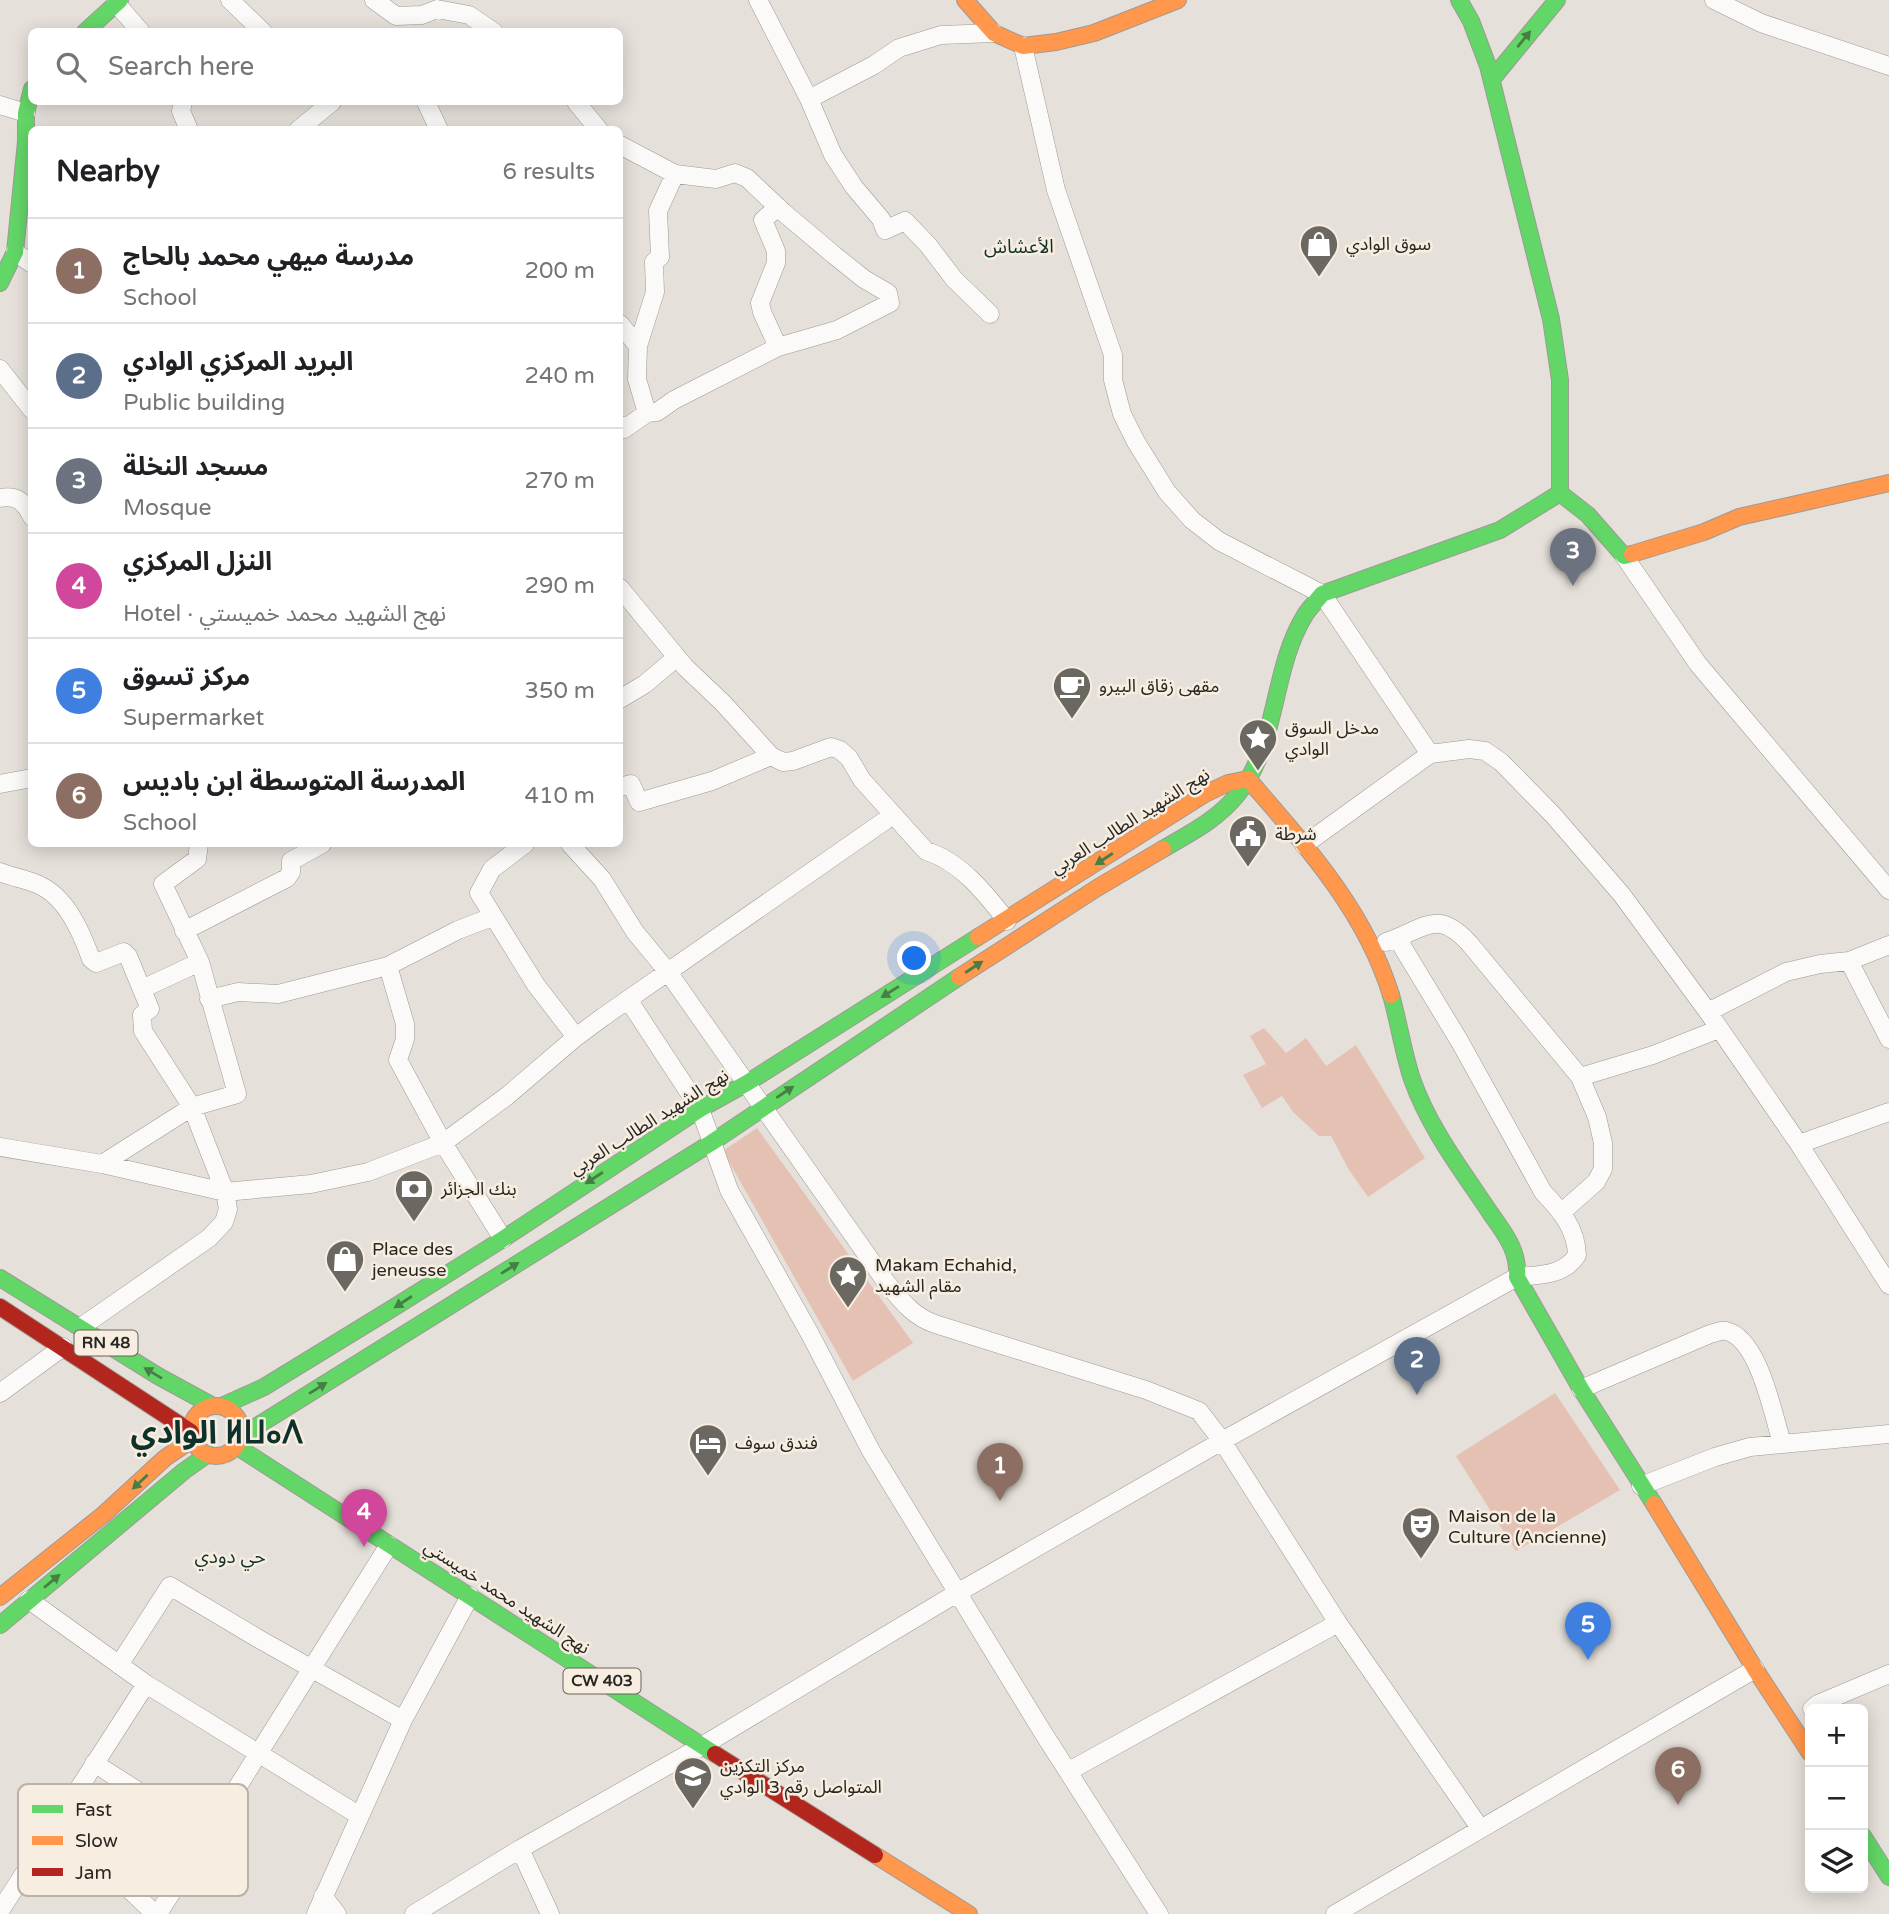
<!DOCTYPE html>
<meta charset="utf-8">
<style>
:root{--surface:#fff;--page:#f2f2f2;--text:#202124;--muted:#757577;--line:#e0e0e0;--accent:#6b6862}
body{margin:0;font-family:"Varela Round","Noto Sans Arabic","Noto Sans Tifinagh",sans-serif;background:var(--page);color:var(--text)}
.controls{position:absolute;right:21px;bottom:21px;display:grid;overflow:hidden;border-radius:10px;box-shadow:0 4px 18px #0003}
.controls button{width:63px;height:63px;display:grid;place-items:center;padding:0;border:0;border-bottom:2px solid var(--line);background:var(--surface);color:var(--text);font:35px sans-serif}
.you{position:absolute;left:915px;top:959px;width:24px;height:24px;margin:-18px;border:5px solid #fff;border-radius:50%;background:#1a73e8;box-shadow:0 0 0 10px #1a73e833}
.badge{display:grid;place-items:center;width:46px;height:46px;border-radius:50%;background:var(--accent);color:#fff;font-size:23px;font-weight:700}
.pin{position:absolute;translate:-50% -58px;filter:drop-shadow(0 2px 4px #0008)}
.pin::after{content:'';position:absolute;top:37px;width:24px;height:21px;background:inherit;clip-path:polygon(0 0,100% 0,50% 100%)}
.list{margin:0;padding:0;list-style:none}
h2{display:flex;justify-content:space-between;align-items:center;height:91px;margin:0;padding:0 28px;font-size:30px}
h2 small{font-size:23px;font-weight:400;color:var(--muted)}
.list li{display:grid;grid-template-columns:46px 1fr auto;gap:21px;align-items:center;box-sizing:border-box;height:105px;padding:0 28px;border-top:2px solid var(--line)}
.list b{display:block;font-size:26px;white-space:nowrap}
.list p{margin:0;font-size:23px;white-space:nowrap;color:var(--muted)}
.list em{font-size:23px;font-style:normal;color:var(--muted)}
.icon{flex:none;width:38px;height:38px;fill:none;stroke:currentColor;stroke-width:2;stroke-linecap:round;stroke-linejoin:round}
.map{position:relative;flex:none;width:1889px;height:1914px;overflow:hidden}
.search{position:absolute;background:var(--surface);box-shadow:0 4px 18px #0003;left:28px;top:28px;width:595px;height:77px;display:flex;align-items:center;gap:18px;box-sizing:border-box;padding:0 24px;border-radius:10px;color:var(--muted);font-size:26px}
.panel{position:absolute;background:var(--surface);box-shadow:0 4px 18px #0003;left:28px;top:126px;width:595px;height:721px;border-radius:10px}
.map>svg:first-child{display:block}
.green{fill:#e5c1b4}
.lines{fill:none;stroke-linecap:round;stroke-linejoin:round}
.street-casing{stroke:#9e9a95;stroke-width:19}
.fast-casing{stroke:#9e9a95;stroke-width:18}
.slow-casing{stroke:#9e9a95;stroke-width:18}
.jam-casing{stroke:#9e9a95;stroke-width:18}
.street{stroke:#fbfaf9;stroke-width:18}
.fast{stroke:#63d668;stroke-width:16}
.slow{stroke:#ff974d;stroke-width:16}
.jam{stroke:#b3261e;stroke-width:16}
.oneway{fill:#467e45}
.labels{text-anchor:middle;dominant-baseline:central;stroke-width:5;stroke-linejoin:round;paint-order:stroke}
.shield{fill:#f7eee1;stroke:#68635b;stroke-width:2}
.shield-label{font-size:16px;font-weight:bold;fill:#2a2722}
.poi-label{font-size:18px;fill:#2a2722;stroke:#f7eee1;text-anchor:start}
.street-label{font-size:18px;fill:#2a2722;stroke:#f7eee1}
.neighbourhood-label{font-size:19px;fill:#0f312b;stroke:#f7eee1}
.town-label{font-size:32px;font-weight:bold;fill:#0f312b;stroke:#f7eee1}
.key{fill:#f7eee1;stroke:#bab2a8;stroke-width:2}
.key-label{font-size:19px;fill:#2a2722}
</style>
<div class="map">
<svg width="1889" height="1914" viewBox="0 0 1889 1914">
<rect width="100%" height="100%" fill="#e5e0d9"/>
<path class="green" d="M 1264,1028 L 1286,1053 L 1306,1038 L 1326,1066 L 1356,1045 L 1425,1158 L 1368,1197 L 1349,1170 L 1331,1136 L 1319,1136 L 1293,1112 L 1282,1096 L 1262,1108 L 1243,1075 L 1266,1064 L 1250,1036 Z
M 757,1128 L 913,1343 L 853,1381 L 723,1151 Z
M 1555,1393 L 1620,1490 L 1516,1551 L 1456,1456 Z"/>
<g class="lines">
<g class="street-casing">
<path id="street" d="M 230,0 L 263,32
M 374,0 L 396,16 L 422,15 L 437,9 L 469,15 L 494,32
M 758,0 L 809,99 L 833,155 L 854,187 L 881,219 L 885,230 L 905,221 L 928,245 L 954,279 L 990,314
M 1714,0 L 1761,23 L 1889,66
M 116,3 L 141,32
M 1023,46 L 1056,190 L 1113,355 L 1113,380 L 1122,414 L 1136,442 L 1167,492 L 1192,520 L 1219,541 L 1322,594 L 1430,754
M 809,99 L 874,65 L 899,48 L 941,35 L 994,33
M 183,102 L 181,111 L 189,130
M 426,102 L 439,130
M 576,102 L 599,130
M 0,105 L 26,113
M 298,130 L 332,102
M 620,145 L 675,174 L 716,179 L 735,173 L 747,178 L 783,212 L 834,255 L 864,279 L 888,293 L 890,303 L 837,330 L 778,347 L 674,400 L 657,412 L 647,413 L 624,429 L 620,425
M 15,252 L 32,264
M 620,324 L 638,346 L 655,292 L 654,262 L 660,257 L 658,211 L 675,174
M 638,346 L 637,379 L 647,413
M 778,347 L 762,312 L 760,303 L 776,263 L 776,251 L 763,220 L 778,207
M 0,369 L 32,410
M 0,498 C 17,495 25,502 32,517
M 1624,556 L 1698,664 L 1889,890
M 620,588 L 685,667 L 723,703 L 771,756 L 783,762 L 793,761 L 831,747 L 840,750 L 849,758 L 862,780 L 926,851 C 960,861 986,894 1007,921
M 620,699 L 645,684 L 677,657
M 0,784 L 32,778
M 620,787 L 631,784 L 639,802 L 712,781 L 771,756
M 525,844 L 492,869 L 479,893 L 536,985 L 576,1037
M 570,844 L 602,879 L 635,932 L 668,972 L 886,1282 C 901,1300 912,1316 935,1324 L 1146,1390 L 1199,1411 L 1222,1441 L 1338,1623 L 1480,1828
M 1304,845 L 1430,754 L 1469,749 L 1485,751 L 1501,762 L 1554,816 L 1622,895 L 1708,1012 L 1799,1144 L 1889,1285
M 0,872 C 12,877 25,879 37,884 C 66,896 81,931 91,959 L 96,963 L 124,952 L 128,956 L 150,1009 L 142,1015 L 143,1031 L 192,1107 L 225,1192 L 228,1209 L 224,1222 L 209,1238 L 81,1327
M 184,931 L 287,878 L 291,872 L 291,861 L 322,844
M 1386,942 C 1424,930 1436,907 1469,943 L 1580,1077 L 1597,1117 L 1603,1143 L 1603,1169 L 1596,1182 L 1562,1212
M 1849,961 L 1889,1039
M 388,966 L 405,1024 L 405,1039 L 398,1060 L 443,1143 L 503,1239
M 142,989 L 200,962
M 209,999 L 238,992 L 278,994 L 388,966 L 458,930 L 492,917
M 629,1001 L 700,1109 L 729,1190 L 810,1334 L 871,1451 L 1042,1731 L 1159,1914
M 1708,1012 L 1786,972 L 1820,964 L 1849,961 L 1889,945
M 1580,1077 L 1653,1055 L 1719,1029
M 1799,1144 L 1889,1112
M 0,1147 L 102,1164 L 225,1192 L 311,1184 L 368,1172 L 443,1143 L 507,1096 L 576,1037 L 603,1017 L 893,815
M 102,1164 L 192,1107 L 237,1094 L 200,962 L 163,884 L 197,859 L 199,844
M 1581,1389 L 1710,1334 C 1715,1333 1721,1330 1726,1331 C 1759,1338 1773,1415 1782,1443
M 0,1393 L 63,1347
M 1641,1486 L 1715,1457 L 1750,1447 L 1889,1434
M 29,1600 L 146,1684 L 360,1816
M 119,1665 L 170,1586 L 259,1639 L 403,1720
M 1812,1709 L 1818,1704 L 1889,1674
M 94,1763 L 208,1836
M 1069,1771 L 1338,1623
M 58,1821 L 155,1914
M 520,1849 L 550,1914
M 323,1896 L 337,1914
M 0,1911 L 146,1684
M 158,1914 L 389,1545
M 316,1914 L 403,1720 L 470,1596
M 414,1914 L 520,1849 L 702,1746 L 957,1593 L 1222,1441 L 1517,1277 C 1539,1275 1564,1276 1577,1255 C 1576,1228 1561,1211 1543,1192 L 1460,1042 L 1397,938
M 1335,1914 L 1755,1669"/>
</g>
<g class="fast-casing">
<path id="fast" d="M 1459,0 L 1471,21 L 1488,66 L 1551,319 L 1560,380 L 1560,493
M 85,32 L 120,0
M 1493,78 L 1557,0
M 0,283 L 15,252 L 26,142 L 26,113 L 32,89
M 1163,849 C 1190,833 1217,820 1237,795 C 1279,744 1271,670 1305,615 C 1310,607 1317,601 1322,594 L 1500,530 L 1560,493 L 1588,515 L 1624,556 L 1632,554
M 1391,995 C 1399,1023 1403,1052 1412,1079 C 1429,1128 1463,1172 1491,1214 C 1505,1234 1519,1251 1517,1277 L 1581,1389 L 1654,1504
M 0,1278 L 158,1376 L 213,1406
M 222,1406 L 264,1387 L 393,1308 L 503,1239 L 700,1109 L 747,1083 L 978,937
M 240,1439 L 257,1426 L 711,1143 L 959,977
M 236,1446 L 715,1754
M 0,1625 L 184,1471 L 208,1454
M 1863,1836 L 1889,1877"/>
</g>
<g class="slow-casing">
<path id="slow" d="M 965,0 L 994,33 L 1023,46 L 1056,42 L 1094,33 L 1178,0
M 1632,554 L 1704,532 L 1739,517 L 1889,483
M 1248,779 C 1305,845 1365,910 1391,995
M 978,937 L 1205,794 L 1228,783 L 1248,779
M 959,977 L 1097,888 L 1163,849
M191 1431a25 25 0 1 1 50 0a25 25 0 1 1-50 0Z
M 1654,1504 L 1755,1669 L 1810,1753
M 0,1597 L 104,1514 L 165,1458 L 193,1439
M 875,1855 L 969,1914"/>
</g>
<g class="jam-casing">
<path id="jam" d="M 0,1307 L 191,1432
M 715,1754 L 875,1855"/>
</g>
<use href="#street" class="street"/>
<use href="#fast" class="fast"/>
<use href="#slow" class="slow"/>
<use href="#jam" class="jam"/>
</g>
<defs><path id="oneway-solid" d="M-6-.8H1V-3.2L6.5 0L1 3.2V.8H-6Z" transform="scale(1.75)"/></defs>
<g class="oneway">
<use href="#oneway-solid" transform="translate(1524 39) rotate(-51)"/>
<use href="#oneway-solid" transform="translate(1104 859) rotate(147)"/>
<use href="#oneway-solid" transform="translate(974 967) rotate(-33)"/>
<use href="#oneway-solid" transform="translate(890 992) rotate(148)"/>
<use href="#oneway-solid" transform="translate(785 1092) rotate(-34)"/>
<use href="#oneway-solid" transform="translate(594 1178) rotate(147)"/>
<use href="#oneway-solid" transform="translate(510 1268) rotate(-32)"/>
<use href="#oneway-solid" transform="translate(403 1302) rotate(147)"/>
<use href="#oneway-solid" transform="translate(153 1373) rotate(-149)"/>
<use href="#oneway-solid" transform="translate(318 1388) rotate(-32)"/>
<use href="#oneway-solid" transform="translate(140 1482) rotate(137)"/>
<use href="#oneway-solid" transform="translate(52 1581) rotate(-40)"/>
</g>
<defs>
<g id="shop-pin" transform="scale(2.0125)"><path d="M0 17L-7.5 6A9.5 9.5 0 1 1 7.5 6Z" fill="#6b6862" stroke="#f7eee1"/><path d="M-5-2.5h2.3a2.7 3.5 0 0 1 5.4 0H5L5.5 6h-11ZM-1.5-2.5h3a1.5 2.3 0 0 0-3 0Z" fill="#fff"/></g>
<g id="cafe-pin" transform="scale(2.0125)"><path d="M0 17L-7.5 6A9.5 9.5 0 1 1 7.5 6Z" fill="#6b6862" stroke="#f7eee1"/><path d="M-5.5-4.5H6V0H3Q3 3.5 0 3.5H-2.5Q-5.5 3.5-5.5 0ZM3-3.2v2h1.7v-2ZM-6 4.5H4V6H-6Z" fill="#fff"/></g>
<g id="sight-pin" transform="scale(2.0125)"><path d="M0 17L-7.5 6A9.5 9.5 0 1 1 7.5 6Z" fill="#6b6862" stroke="#f7eee1"/><path d="M0-6L1.8-2.2L6-1.7L2.9 1.2L3.7 5.4L0 3.3L-3.7 5.4L-2.9 1.2L-6-1.7L-1.8-2.2Z" fill="#fff"/></g>
<g id="civic-pin" transform="scale(2.0125)"><path d="M0 17L-7.5 6A9.5 9.5 0 1 1 7.5 6Z" fill="#6b6862" stroke="#f7eee1"/><path d="M-.6-6.5H3V-4.5H.6V-3L4-1V1h2V6H-6V1h2V-1L-.6-3ZM-1.2 2.5V6h2.4V2.5Z" fill="#fff"/></g>
<g id="bank-pin" transform="scale(2.0125)"><path d="M0 17L-7.5 6A9.5 9.5 0 1 1 7.5 6Z" fill="#6b6862" stroke="#f7eee1"/><path d="M-6-4H6V4H-6ZM0-2.3a2.3 2.3 0 1 0 0 4.6a2.3 2.3 0 1 0 0-4.6Z" fill="#fff"/></g>
<g id="hotel-pin" transform="scale(2.0125)"><path d="M0 17L-7.5 6A9.5 9.5 0 1 1 7.5 6Z" fill="#6b6862" stroke="#f7eee1"/><path d="M-6-4.5h1.5V1H6V5H4.5V3h-9V5H-6ZM-4 0a1.8 1.8 0 1 1 3.6 0ZM.5 0V-2.5h3Q6-2.5 6 0Z" fill="#fff"/></g>
<g id="theatre-pin" transform="scale(2.0125)"><path d="M0 17L-7.5 6A9.5 9.5 0 1 1 7.5 6Z" fill="#6b6862" stroke="#f7eee1"/><path d="M-5-5.5Q0-4 5-5.5V0Q5 5 0 6Q-5 5-5 0ZM-3.3-2.5H-1v1.5H-3.3ZM1-2.5H3.3v1.5H1ZM-2.8 1Q0 5.5 2.8 1Z" fill="#fff"/></g>
<g id="university-pin" transform="scale(2.0125)"><path d="M0 17L-7.5 6A9.5 9.5 0 1 1 7.5 6Z" fill="#6b6862" stroke="#f7eee1"/><path d="M0-5L7-2L0 1L-7-2ZM-4 1L0 2.5L4 1V4Q0 6-4 4Z" fill="#fff"/></g>
</defs>
<g fill-rule="evenodd">
<use href="#shop-pin" x="1319" y="244"/>
<use href="#cafe-pin" x="1072" y="686"/>
<use href="#sight-pin" x="1258" y="738"/>
<use href="#civic-pin" x="1248" y="834"/>
<use href="#bank-pin" x="414" y="1189"/>
<use href="#shop-pin" x="345" y="1259"/>
<use href="#sight-pin" x="848" y="1275"/>
<use href="#hotel-pin" x="708" y="1443"/>
<use href="#theatre-pin" x="1421" y="1526"/>
<use href="#university-pin" x="693" y="1776"/>
</g>
<g class="labels">
<g class="shield">
<rect x="74.5" y="1330.5" width="63" height="25" rx="5"/>
<rect x="563.5" y="1668.5" width="77" height="25" rx="5"/>
</g>
<g class="shield-label">
<text x="106" y="1343">RN 48</text>
<text x="602" y="1681">CW 403</text>
</g>
<g class="poi-label">
<text x="1346" y="244">سوق الوادي</text>
<text x="1099" y="686">مقهى زقاق البيرو</text>
<text x="1285" y="728">مدخل السوق<tspan x="1285" dy="21">الوادي</tspan></text>
<text x="1275" y="834">شرطة</text>
<text x="441" y="1189">بنك الجزائر</text>
<text x="372" y="1249">Place des<tspan x="372" dy="21">jeneusse</tspan></text>
<text x="875" y="1265">Makam Echahid,<tspan x="875" dy="21">مقام الشهيد</tspan></text>
<text x="735" y="1443">فندق سوف</text>
<text x="1448" y="1516">Maison de la<tspan x="1448" dy="21">Culture (Ancienne)</tspan></text>
<text x="720" y="1766">مركز التكزين<tspan x="720" dy="21">المتواصل رقم 3 الوادي</tspan></text>
</g>
<g class="street-label">
<text transform="translate(1130 821) rotate(-32)">نهج الشهيد الطالب العربي</text>
<text transform="translate(649 1122) rotate(-32)">نهج الشهيد الطالب العربي</text>
<text transform="translate(507 1597) rotate(33)">نهج الشهيد محمد خميستي</text>
</g>
<g class="neighbourhood-label">
<text x="1019" y="247">الأعشاش</text>
<text x="230" y="1557">حي دودي</text>
</g>
<g class="town-label">
<text x="217" y="1433">الوادي ⵍⵡⴰⴷ</text>
</g>
</g>
<rect x="18" y="1784" width="230" height="112" rx="10" class="key"/>
<rect x="32" y="1805" width="31" height="8" fill="#63d668"/>
<rect x="32" y="1836" width="31" height="9" fill="#ff974d"/>
<rect x="32" y="1868" width="31" height="8" fill="#b3261e"/>
<g class="key-label">
<text x="75" y="1816">Fast</text>
<text x="75" y="1847">Slow</text>
<text x="75" y="1879">Jam</text>
</g>
</svg>
<div class="controls">
<button>+</button>
<button>−</button>
<button><svg class="icon" aria-label="layers" viewBox="0 0 24 24"><path d="M12 4l9 5-9 5-9-5zM3 14l9 5 9-5"/></svg></button>
</div>
<div class="you"></div>
<div class="pin badge" style="left:1000px;top:1501px;background:#8d6e63">1</div>
<div class="pin badge" style="left:1417px;top:1395px;background:#5c6f8a">2</div>
<div class="pin badge" style="left:1573px;top:586px;background:#6b7280">3</div>
<div class="pin badge" style="left:364px;top:1547px;background:#d1479c">4</div>
<div class="pin badge" style="left:1588px;top:1660px;background:#3f7fe0">5</div>
<div class="pin badge" style="left:1678px;top:1805px;background:#8d6e63">6</div>
<div class="search"><svg class="icon" aria-label="search" viewBox="0 0 24 24"><circle cx="10" cy="10" r="6"/><path d="M15 15l6 6"/></svg>Search here</div>
<section class="panel">
<h2>Nearby<small>6 results</small></h2>
<ul class="list">
<li><span class="badge" style="background:#8d6e63">1</span><div><b>مدرسة ميهي محمد بالحاج</b><p>School</p></div><em>200 m</em></li>
<li><span class="badge" style="background:#5c6f8a">2</span><div><b>البريد المركزي الوادي</b><p>Public building</p></div><em>240 m</em></li>
<li><span class="badge" style="background:#6b7280">3</span><div><b>مسجد النخلة</b><p>Mosque</p></div><em>270 m</em></li>
<li><span class="badge" style="background:#d1479c">4</span><div><b>النزل المركزي</b><p>Hotel · نهج الشهيد محمد خميستي</p></div><em>290 m</em></li>
<li><span class="badge" style="background:#3f7fe0">5</span><div><b>مركز تسوق</b><p>Supermarket</p></div><em>350 m</em></li>
<li><span class="badge" style="background:#8d6e63">6</span><div><b>المدرسة المتوسطة ابن باديس</b><p>School</p></div><em>410 m</em></li>
</ul>
</section>
</div>
